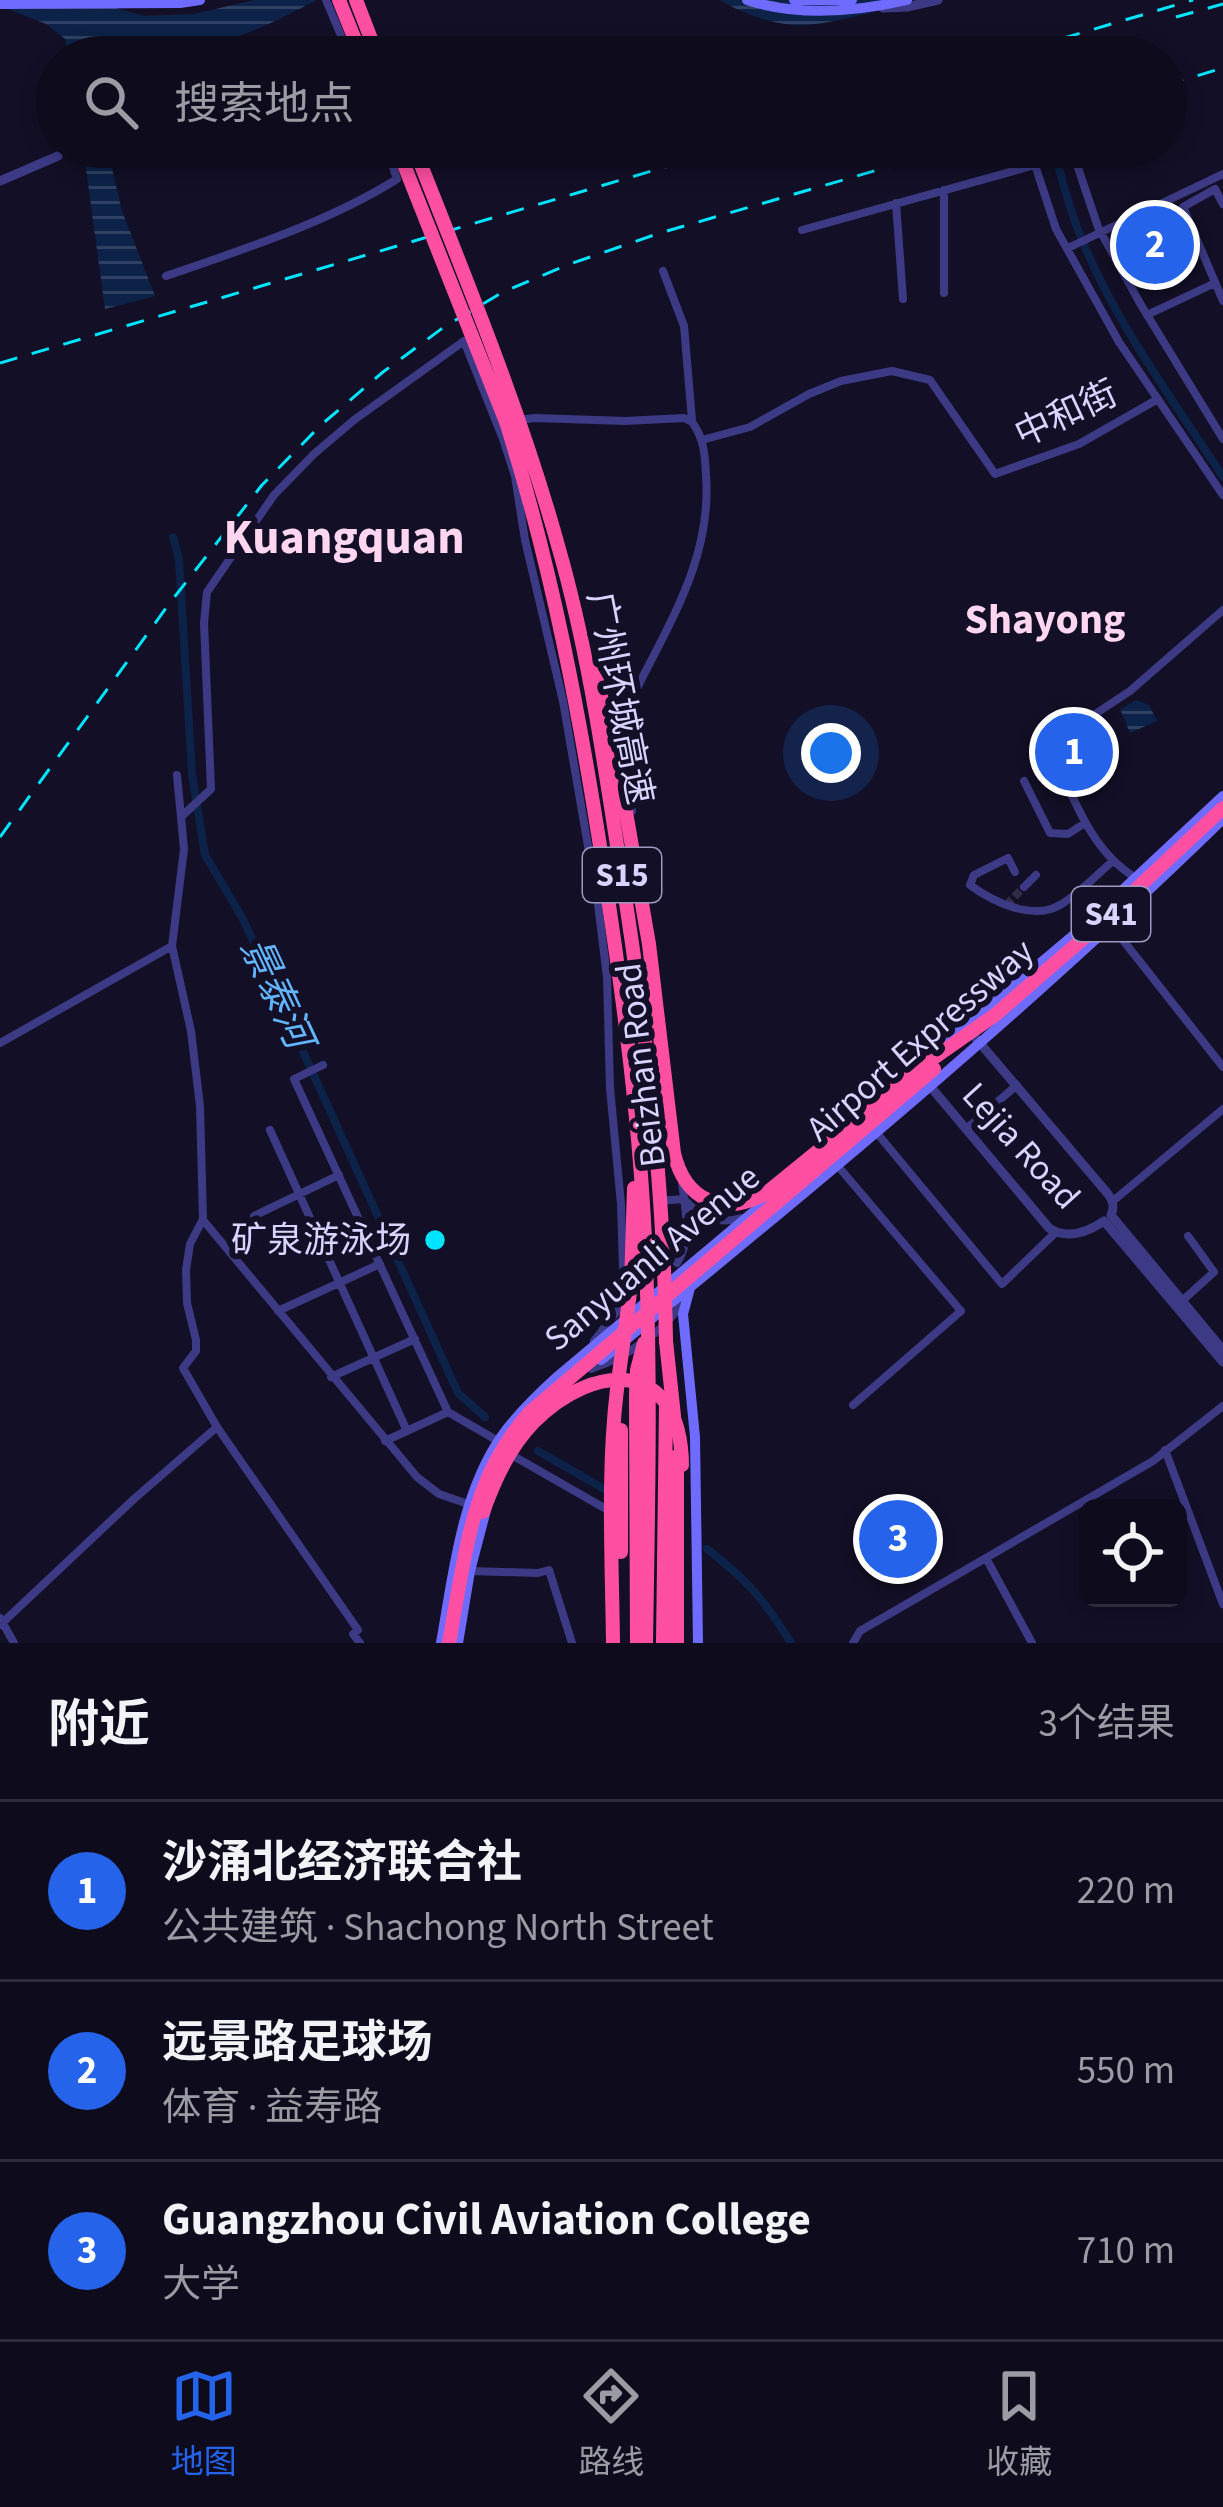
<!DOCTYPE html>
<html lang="zh">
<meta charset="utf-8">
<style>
:root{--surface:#0e0b1c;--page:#171425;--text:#f1f3f6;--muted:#9b9ba3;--line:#2e2b3b;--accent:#2563eb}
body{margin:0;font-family:"Source Sans 3","Noto Sans SC",sans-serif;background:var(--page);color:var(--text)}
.controls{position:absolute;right:36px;bottom:36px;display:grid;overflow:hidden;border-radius:18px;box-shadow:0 6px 18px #0003}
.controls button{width:108px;height:108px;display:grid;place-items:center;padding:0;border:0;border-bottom:3px solid var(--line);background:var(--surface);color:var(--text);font:60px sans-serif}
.you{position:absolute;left:831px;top:753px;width:42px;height:42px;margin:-30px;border:9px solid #fff;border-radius:50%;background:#1a73e8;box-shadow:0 0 0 18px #1a73e833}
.badge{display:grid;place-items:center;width:78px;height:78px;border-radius:50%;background:var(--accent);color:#fff;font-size:39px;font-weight:700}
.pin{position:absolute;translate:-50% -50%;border:6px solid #fff;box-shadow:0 3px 12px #0006}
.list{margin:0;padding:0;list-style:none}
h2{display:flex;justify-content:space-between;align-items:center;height:156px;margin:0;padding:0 48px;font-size:51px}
h2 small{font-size:39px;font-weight:400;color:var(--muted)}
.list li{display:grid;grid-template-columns:78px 1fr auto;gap:36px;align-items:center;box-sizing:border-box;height:180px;padding:0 48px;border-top:3px solid var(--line)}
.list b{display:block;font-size:45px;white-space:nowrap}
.list p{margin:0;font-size:39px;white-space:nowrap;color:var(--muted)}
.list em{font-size:39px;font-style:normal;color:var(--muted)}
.icon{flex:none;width:66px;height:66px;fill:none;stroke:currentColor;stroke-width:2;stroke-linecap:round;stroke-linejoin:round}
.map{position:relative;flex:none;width:1223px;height:1643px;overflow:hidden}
.search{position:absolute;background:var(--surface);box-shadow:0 6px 18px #0003;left:36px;right:36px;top:36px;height:132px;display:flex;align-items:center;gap:30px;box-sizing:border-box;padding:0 42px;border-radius:66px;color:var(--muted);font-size:45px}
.sheet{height:696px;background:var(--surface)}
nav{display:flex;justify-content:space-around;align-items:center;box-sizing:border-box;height:168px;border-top:3px solid var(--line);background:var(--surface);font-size:33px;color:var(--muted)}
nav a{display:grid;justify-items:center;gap:6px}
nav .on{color:var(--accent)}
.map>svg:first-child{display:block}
.pitch{fill:#12302f}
.water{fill:url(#water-rules)}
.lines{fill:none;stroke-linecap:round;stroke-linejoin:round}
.canal{stroke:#0c2248;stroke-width:8}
.minor-tunnel{stroke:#312d47;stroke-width:8;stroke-dasharray:8 4;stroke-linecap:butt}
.minor{stroke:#3d3a85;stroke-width:8}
.tertiary{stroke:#3d3a85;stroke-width:9}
.secondary{stroke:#6f6bff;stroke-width:10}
.motorway{stroke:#ff4fa3;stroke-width:14}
.rail{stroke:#00e5ff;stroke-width:3;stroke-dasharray:18 15;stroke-linecap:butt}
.motorway-bridge{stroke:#ff4fa3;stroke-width:14}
.poi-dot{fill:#00e5ff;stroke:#130f26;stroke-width:4.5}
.labels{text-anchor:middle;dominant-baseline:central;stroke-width:12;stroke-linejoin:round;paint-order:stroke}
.shield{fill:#130f26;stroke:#9e99be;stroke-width:3}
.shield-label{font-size:33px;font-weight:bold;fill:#d9d4ff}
.street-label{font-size:36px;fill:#d9d4ff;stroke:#130f26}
.poi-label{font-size:36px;fill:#d9d4ff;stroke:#130f26;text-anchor:end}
.water-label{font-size:39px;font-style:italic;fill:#62b6ff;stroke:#130f26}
.quarter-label{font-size:42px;font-weight:bold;fill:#ffd6f0;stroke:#130f26}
.district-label{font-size:48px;font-weight:bold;fill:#ffd6f0;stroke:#130f26}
</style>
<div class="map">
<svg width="1223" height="1643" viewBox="0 0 1223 1643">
<defs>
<pattern id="water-rules" width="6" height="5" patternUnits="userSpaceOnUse" patternTransform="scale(3)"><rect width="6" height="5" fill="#0c2248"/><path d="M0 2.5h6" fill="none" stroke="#2f4163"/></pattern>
</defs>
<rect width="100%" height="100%" fill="#130f26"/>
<path class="pitch" d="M 1180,207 L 1199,250 L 1133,284 L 1112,239 Z"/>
<path class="water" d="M 88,0 L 144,16 L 194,14 L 254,0 L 317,0 C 268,25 211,56 154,48 C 139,46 123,40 108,36 L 92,45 L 92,57 L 68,57 L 65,39 L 46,24 L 0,6 Z
M 720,0 L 923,0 C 889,7 823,28 792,25 C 767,22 741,13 720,0 Z
M 83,147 L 107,147 L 122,211 L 155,296 L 105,309 Z
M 1136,700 L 1149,705 L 1157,721 L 1130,733 L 1120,709 Z"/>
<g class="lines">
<path class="canal" d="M 1053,147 C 1061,174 1067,201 1077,227 C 1110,316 1172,398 1223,477
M 173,537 L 179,559 L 192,774 L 205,855 L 243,919 L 458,1393 L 485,1417
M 538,1451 L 606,1490
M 707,1549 C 748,1581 763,1598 791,1643"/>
<path class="minor-tunnel" d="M 1006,905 L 1024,887"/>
<path class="minor" d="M 326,0 L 350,57
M 1071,147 L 1098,227 L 1141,305 L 1223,439
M 944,190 L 944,293
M 896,203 L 903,299
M 1223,204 L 1215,189 L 1183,207 L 1223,301
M 802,230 L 1035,165 L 1056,229 L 1119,342 L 1223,495
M 1068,248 L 1223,174
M 663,271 L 684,326 L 692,420
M 166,276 C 242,250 329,222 397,179 L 386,147
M 1147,315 L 1215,283
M 519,420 L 535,418 L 625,421 L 684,418 L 692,422 C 704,438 705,455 706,475 C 711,544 683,599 652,659 C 641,680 627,705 623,728 C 619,754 629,785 632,811
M 702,440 L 750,427 L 809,394 L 841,381 L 892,371 L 930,380 L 995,474 L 1079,444 L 1158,399
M 1024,781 L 1050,833 L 1068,834 L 1085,823
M 182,816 L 211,789 L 204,623 L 207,592 L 274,495 L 314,454 L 354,420 L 464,341 L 503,439 L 515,476 L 525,540 L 563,701 L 598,904 L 607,977 L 610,1088 L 621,1204 L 623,1269 L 618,1310
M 1015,872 L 1008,858 L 974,875 L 970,885 C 993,902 1033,921 1060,905 C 1079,894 1096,875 1113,861
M 1136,878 C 1091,851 1074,799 1053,753 L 1068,732 L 1130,691 L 1223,610
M 1024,887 L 1036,875
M 1111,925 L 1223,1067
M 0,1043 L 172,946
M 323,1065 L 294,1079 L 448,1412 L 498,1441
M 966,1129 L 1017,1085
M 270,1130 L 407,1431
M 876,1132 L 1002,1284 L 1056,1232
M 837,1165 L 961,1311 L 853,1405
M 657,1201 L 684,1199 C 700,1218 718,1225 742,1218
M 1113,1201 L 1223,1109
M 254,1216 L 339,1175
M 203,1220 L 417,1477 L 439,1494 L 474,1506
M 677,1263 C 693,1239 685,1209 682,1183
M 1182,1301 L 1214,1272 L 1188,1236
M 278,1311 L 380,1264
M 594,1341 L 618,1310
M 591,1369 C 626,1357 664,1333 684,1300
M 331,1377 L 415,1339
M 217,1427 L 358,1630 L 353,1634 L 360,1643
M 385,1441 L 448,1412
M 1165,1450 L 1223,1604
M 510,1454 L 606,1509
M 986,1558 L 1032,1643
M 470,1571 L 538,1573 L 549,1570 L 572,1643
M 0,1618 L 14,1643
M 0,1625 L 134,1499 L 217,1427 L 183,1368 L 196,1351 L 196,1340 L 187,1303 L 186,1270 L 190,1244 L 203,1219 L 200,1106 L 191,1031 L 172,946 L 184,849 L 177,775
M 853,1643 L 860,1631 L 1153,1461 L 1223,1406"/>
<path class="tertiary" d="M 883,8 L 907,7 L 938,0
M 0,181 L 58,156
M 968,1029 L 1108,1194 C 1113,1201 1115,1207 1111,1215 L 1223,1350
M 930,1086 L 1049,1228 C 1067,1240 1088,1232 1104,1221 L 1223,1362"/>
<path class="secondary" d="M 747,0 C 799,17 855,12 907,0
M 794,0 L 852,0
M 0,4 L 180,3 L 200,0
M 938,1049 L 1082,928 L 1223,796
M 690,1288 L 683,1314 L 695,1437 L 698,1643
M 601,1360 C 814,1187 1026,1011 1223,819
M 441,1643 C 453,1576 461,1495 501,1437 C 517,1414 537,1395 558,1376 L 776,1193
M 458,1643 L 470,1571 L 486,1510"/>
<path class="motorway" d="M 339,0 L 362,57
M 356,0 L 378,57
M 995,1015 L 1085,937 L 1223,808
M 666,1341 L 674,1416
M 677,1456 L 677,1643
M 621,1552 L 621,1430
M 449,1643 L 457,1597
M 613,1643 C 612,1558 607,1473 617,1389
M 637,1643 L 636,1396 L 637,1370 L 644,1343
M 663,1643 L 666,1406"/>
<path class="rail" d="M 1176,17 L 1223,4
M 999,57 L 1193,0
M 1166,85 L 1223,68
M 0,363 L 733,147
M 0,837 L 169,604 L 262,485 L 321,425 L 383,372 L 444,327 L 503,292 L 567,265 L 660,233 L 957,147"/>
<path class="motorway-bridge" d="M 397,147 L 506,422 C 552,567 580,716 603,865 C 623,996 641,1129 646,1262 C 651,1389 648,1516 646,1643
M 414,147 C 466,280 521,411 559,549 C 589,654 604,763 621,871 C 646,1027 664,1182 666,1341
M 593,665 L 616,755 L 649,944 L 674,1153 C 685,1200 722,1217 765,1194 L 925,1064 L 995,1015
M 617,1389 L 631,1285 L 634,1188
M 483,1512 C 495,1479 509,1448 534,1422 C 596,1360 681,1360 682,1465
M 457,1597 C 470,1526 480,1468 530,1412 L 934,1069"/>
</g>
<circle class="poi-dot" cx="435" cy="1240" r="12"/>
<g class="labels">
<g class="shield">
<rect x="583" y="848" width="78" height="54" rx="9"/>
<rect x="1072" y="887" width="78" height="54" rx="9"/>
</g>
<g class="shield-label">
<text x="622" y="875">S15</text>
<text x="1111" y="914">S41</text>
</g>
<g class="street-label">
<text transform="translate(1066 414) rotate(-25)">中和街</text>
<text transform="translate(620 698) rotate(79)">广州环城高速</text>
<text transform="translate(920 1040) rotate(-41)">Airport Expressway</text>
<text transform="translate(641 1065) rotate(-97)">Beizhan Road</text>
<text transform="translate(1021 1146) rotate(48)">Lejia Road</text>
<text transform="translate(652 1258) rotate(-40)">Sanyuanli Avenue</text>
</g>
<g class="poi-label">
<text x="411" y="1240">矿泉游泳场</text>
</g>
<g class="water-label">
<text transform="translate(276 993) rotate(65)">景泰河</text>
</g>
<g class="quarter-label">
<text x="1045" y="620">Shayong</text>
</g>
<g class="district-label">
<text x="344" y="538">Kuangquan</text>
</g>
</g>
</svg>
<div class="controls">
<button><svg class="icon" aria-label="locate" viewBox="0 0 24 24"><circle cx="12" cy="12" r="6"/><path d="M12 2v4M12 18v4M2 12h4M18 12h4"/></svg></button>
</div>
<div class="you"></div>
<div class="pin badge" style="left:1074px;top:752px">1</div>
<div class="pin badge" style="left:1155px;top:245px">2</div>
<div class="pin badge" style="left:898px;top:1539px">3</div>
<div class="search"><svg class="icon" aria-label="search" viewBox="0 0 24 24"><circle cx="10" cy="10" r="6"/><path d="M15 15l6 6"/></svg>搜索地点</div>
</div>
<section class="sheet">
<h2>附近<small>3个结果</small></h2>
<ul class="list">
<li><span class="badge">1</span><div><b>沙涌北经济联合社</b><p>公共建筑 · Shachong North Street</p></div><em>220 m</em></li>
<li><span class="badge">2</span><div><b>远景路足球场</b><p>体育 · 益寿路</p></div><em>550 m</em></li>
<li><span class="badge">3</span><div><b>Guangzhou Civil Aviation College</b><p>大学</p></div><em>710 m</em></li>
</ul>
</section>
<nav>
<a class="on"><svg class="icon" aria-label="map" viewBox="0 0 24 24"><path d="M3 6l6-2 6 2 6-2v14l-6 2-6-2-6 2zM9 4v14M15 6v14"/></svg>地图</a>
<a><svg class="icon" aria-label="directions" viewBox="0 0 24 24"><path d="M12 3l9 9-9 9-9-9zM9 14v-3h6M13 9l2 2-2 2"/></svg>路线</a>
<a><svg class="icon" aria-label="saved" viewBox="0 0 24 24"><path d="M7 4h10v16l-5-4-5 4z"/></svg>收藏</a>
</nav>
